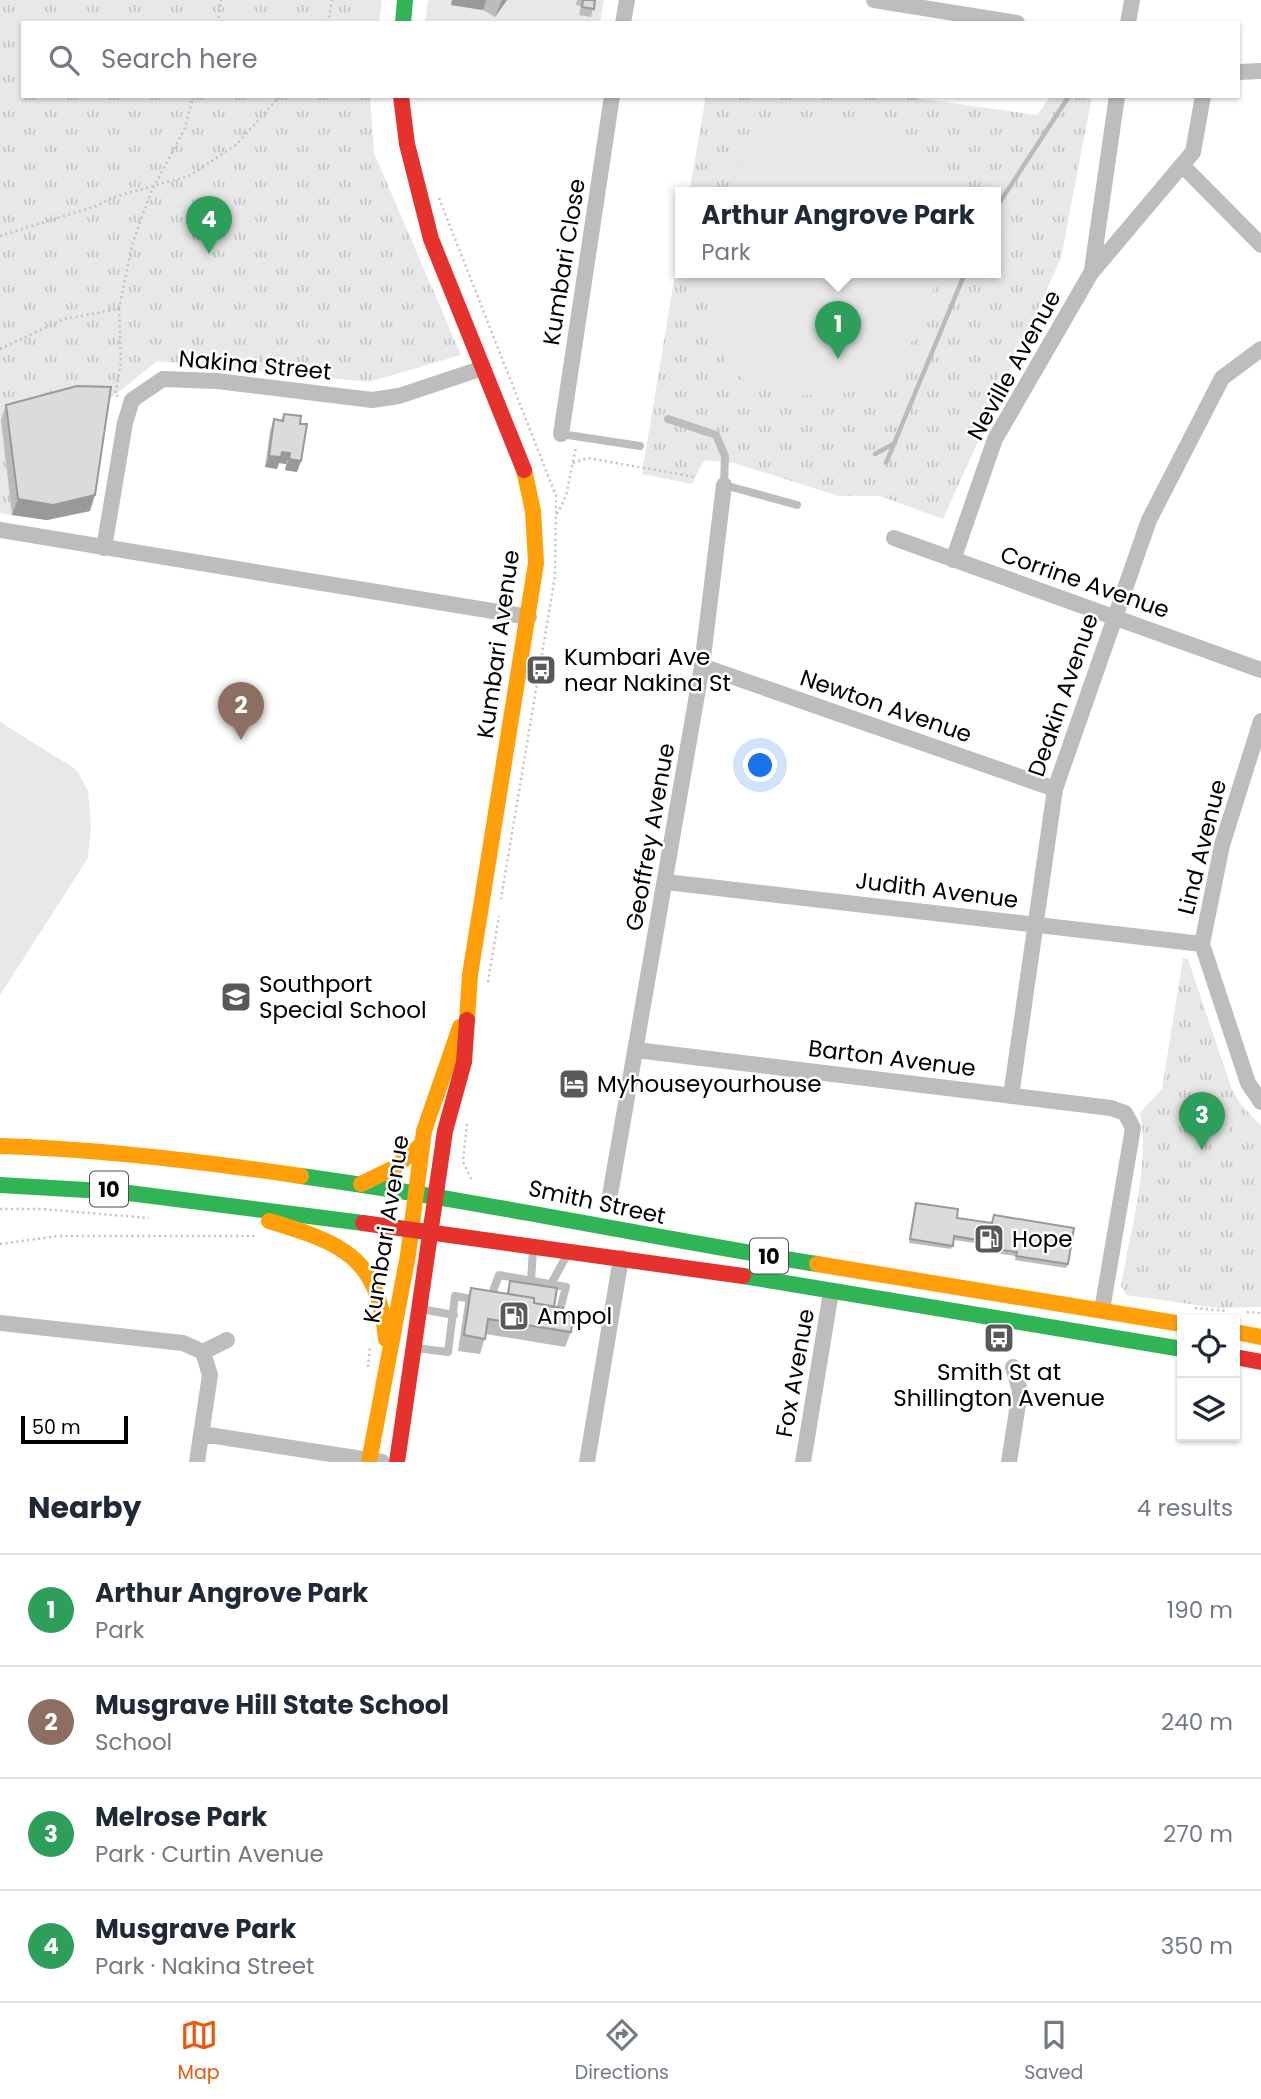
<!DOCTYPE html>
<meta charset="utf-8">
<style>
:root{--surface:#fff;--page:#f6f6f7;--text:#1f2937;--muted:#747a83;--line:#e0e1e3;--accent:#ea580c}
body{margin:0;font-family:Poppins,sans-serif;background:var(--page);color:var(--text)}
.controls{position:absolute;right:21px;bottom:21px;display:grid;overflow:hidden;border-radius:0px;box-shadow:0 2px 5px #0004}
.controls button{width:63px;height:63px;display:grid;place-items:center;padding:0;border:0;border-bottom:2px solid var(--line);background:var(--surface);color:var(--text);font:35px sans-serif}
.scale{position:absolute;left:21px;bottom:18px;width:107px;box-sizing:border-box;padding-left:7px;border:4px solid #000;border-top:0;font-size:19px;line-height:24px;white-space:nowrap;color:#000;-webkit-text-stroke:5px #fff;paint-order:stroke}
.you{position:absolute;left:761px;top:766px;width:24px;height:24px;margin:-18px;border:5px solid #fff;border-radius:50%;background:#1a73e8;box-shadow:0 0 0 10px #1a73e833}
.badge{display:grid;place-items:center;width:46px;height:46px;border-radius:50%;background:var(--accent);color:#fff;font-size:23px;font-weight:700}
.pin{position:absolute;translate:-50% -58px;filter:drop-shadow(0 2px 4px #0008)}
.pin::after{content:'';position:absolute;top:37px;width:24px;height:21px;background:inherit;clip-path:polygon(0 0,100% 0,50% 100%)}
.popup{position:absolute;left:675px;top:187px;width:326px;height:91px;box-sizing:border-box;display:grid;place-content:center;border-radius:0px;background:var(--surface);filter:drop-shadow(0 2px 5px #0005);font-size:23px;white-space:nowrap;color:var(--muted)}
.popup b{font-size:26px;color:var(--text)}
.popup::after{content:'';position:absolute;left:50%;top:100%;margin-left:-14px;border:14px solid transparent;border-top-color:var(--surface)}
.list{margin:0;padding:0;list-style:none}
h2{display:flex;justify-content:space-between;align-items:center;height:91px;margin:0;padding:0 28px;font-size:30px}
h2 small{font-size:23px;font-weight:400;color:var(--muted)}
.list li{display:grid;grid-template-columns:46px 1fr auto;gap:21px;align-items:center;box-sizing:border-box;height:112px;padding:0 28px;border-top:2px solid var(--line)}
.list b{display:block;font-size:26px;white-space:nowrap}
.list p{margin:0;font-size:23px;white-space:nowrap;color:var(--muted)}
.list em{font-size:23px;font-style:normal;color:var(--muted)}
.icon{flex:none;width:38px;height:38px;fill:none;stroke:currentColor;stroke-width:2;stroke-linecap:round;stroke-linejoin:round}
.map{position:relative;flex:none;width:1261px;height:1462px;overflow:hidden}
.search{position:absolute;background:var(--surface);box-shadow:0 2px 5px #0004;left:21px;right:21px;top:21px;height:77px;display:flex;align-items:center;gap:18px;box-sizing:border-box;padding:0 24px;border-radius:0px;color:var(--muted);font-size:26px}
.sheet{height:539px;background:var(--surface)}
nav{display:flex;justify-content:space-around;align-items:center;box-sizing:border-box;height:98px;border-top:2px solid var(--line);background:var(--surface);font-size:19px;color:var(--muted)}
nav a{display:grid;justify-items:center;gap:4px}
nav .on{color:var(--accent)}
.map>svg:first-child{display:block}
.park{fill:url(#park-tufts)}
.pitch{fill:#e8e8e8}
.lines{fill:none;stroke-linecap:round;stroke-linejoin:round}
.stream{stroke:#bababa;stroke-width:4.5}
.path{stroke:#c2c2c2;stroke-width:2.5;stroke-dasharray:2 3.5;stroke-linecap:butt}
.lane{stroke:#bdbdbd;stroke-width:8}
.street{stroke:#bdbdbd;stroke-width:16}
.fast{stroke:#30b455;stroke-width:16}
.slow{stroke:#ff9f0a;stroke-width:16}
.jam{stroke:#e5322d;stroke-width:16}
.wall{fill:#bcbcbc}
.shaded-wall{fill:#999}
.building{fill:#dbdbdb;stroke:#999;stroke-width:2}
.labels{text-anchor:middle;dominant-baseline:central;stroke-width:5;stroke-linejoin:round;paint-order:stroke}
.shield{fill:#fff;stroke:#4c4c4c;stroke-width:2}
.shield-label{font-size:21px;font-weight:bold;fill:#000}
.street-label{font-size:23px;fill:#000;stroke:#fff}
.poi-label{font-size:23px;fill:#000;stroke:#fff;text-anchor:start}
</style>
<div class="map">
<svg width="1261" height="1462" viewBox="0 0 1261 1462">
<defs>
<pattern id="park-tufts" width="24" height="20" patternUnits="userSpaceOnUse" patternTransform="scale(1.75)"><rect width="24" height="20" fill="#e8e8e8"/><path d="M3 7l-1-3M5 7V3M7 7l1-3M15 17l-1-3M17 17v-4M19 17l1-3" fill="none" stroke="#c5c5c5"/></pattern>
</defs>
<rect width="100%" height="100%" fill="#fff"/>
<path class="park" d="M 0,0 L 382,0 L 379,23 L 23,23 L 23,96 L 370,96 L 374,153 L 461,355 L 369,382 L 157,361 L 106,402 L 12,515 L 0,513 Z
M 706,96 L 900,96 L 1037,115 L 1051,96 L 1092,96 L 1061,258 L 943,519 L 880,496 L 839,496 L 734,463 L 704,460 L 692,484 L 642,474 L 680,244 L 680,273 L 996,273 L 996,193 L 689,193 Z
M 1183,958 L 1188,959 L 1231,1087 L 1239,1102 L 1261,1126 L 1261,1307 L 1217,1308 L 1126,1295 L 1121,1286 C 1129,1238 1151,1159 1140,1113 L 1162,1089 Z"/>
<path class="pitch" d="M 428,0 L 604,0 L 600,23 L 425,23 Z
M 812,120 L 877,128 L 915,141 L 948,179 L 948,193 L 724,193 L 754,137 Z
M 711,273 L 939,273 L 916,336 L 876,388 C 774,406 702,399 711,273 Z
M 0,722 L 77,770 L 88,791 L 91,826 L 88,858 L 0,995 Z
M 1227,1112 L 1232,1146 L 1212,1148 L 1207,1114 Z"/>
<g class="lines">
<path class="stream" d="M 996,208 L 1069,96
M 875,454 L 895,443
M 886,463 L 965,273"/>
<path class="path" d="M 218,23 L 221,0
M 328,23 L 332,0
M 439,198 L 556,496 L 555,576 L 501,899
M 0,236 L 96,206 L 114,197 L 189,176 L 236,145 L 280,96
M 0,349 L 64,319 L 119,309 L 132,245 L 151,192 L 185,128 L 193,96
M 118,396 L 115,395 L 121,362 L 119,309
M 573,463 L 588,458 L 695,477
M 557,514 L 566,496 L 576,447
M 488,982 L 499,916
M 467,1124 L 463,1162 L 472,1181
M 0,1209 L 42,1209 L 149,1218
M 0,1244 L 58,1236 L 257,1236
M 1195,1308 L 1227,1311
M 1247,1312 L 1261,1313
M 368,1367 L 370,1346"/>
<path class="lane" d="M 668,419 L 716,435 L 725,456 L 724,485 L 797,505
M 561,434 L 640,446
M 531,1281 L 533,1249
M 551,1284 L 567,1255
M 490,1299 L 499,1275 L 566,1287 L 559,1313
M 421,1309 L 454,1315
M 415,1348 L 448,1352 L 455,1296 L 477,1300"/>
<path class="street" d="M 874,0 L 1017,23
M 623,23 L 627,0
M 1128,23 L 1132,0
M 1238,72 L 1261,71
M 1182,165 L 1261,245
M 1092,270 L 1117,96
M 561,434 L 612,96
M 0,530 L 529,617
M 894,538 L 1261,670
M 104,548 L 125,423 L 132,400 L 163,379 L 217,381 L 372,400 L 399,396 L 483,368
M 953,560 L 995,439 L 1091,273 L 1193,152 L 1203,96
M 702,666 L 1055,789
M 1261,721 L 1222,845 L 1202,944 L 1248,1083 L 1261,1102
M 666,882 L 1202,944
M 636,1050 L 1111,1108 L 1125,1113 L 1133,1128 L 1102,1310
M 1011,1096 L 1055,789 L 1149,520 L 1222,378 L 1261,349
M 610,1195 L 702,666 L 724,485
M 0,1323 L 183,1343 L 203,1352 L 210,1375 L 197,1462
M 203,1352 L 227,1340
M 202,1434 L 382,1462
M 587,1462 L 621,1258
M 803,1462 L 831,1292
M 1009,1462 L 1020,1391 L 1013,1367"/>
<path class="fast" d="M 403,23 L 405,0
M 301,1176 C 474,1200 644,1236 817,1264
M 0,1185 L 121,1192 L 363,1223
M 743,1276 L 1182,1349"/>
<path class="slow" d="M 467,1020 L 470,975 L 536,563 L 533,511 L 524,470
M 0,1146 C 101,1149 200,1161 301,1176
M 361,1184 L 394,1168 L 422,1144
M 269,1221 C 342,1243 378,1256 386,1339
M 817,1264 L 1182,1324
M 1235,1332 L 1261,1337
M 369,1462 L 408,1255 L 424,1131 L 460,1027"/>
<path class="jam" d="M 401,96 L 407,144 L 431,239 L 524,470
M 363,1223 L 743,1276
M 1235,1357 L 1261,1362
M 397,1462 L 445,1131 L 464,1062 L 467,1020"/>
</g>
<path class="wall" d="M 451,0 L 507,0 L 495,17 L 483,10 L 451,5 Z
M 577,0 L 595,0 L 591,17 L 579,15 L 581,6 L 576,5 Z
M 6,405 L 90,511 L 47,520 L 12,515 L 1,420 Z
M 284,414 L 297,472 L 285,470 L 286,464 L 279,463 L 277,469 L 265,467 L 270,431 L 274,419 L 281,420 Z
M 916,1203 L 957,1218 L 992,1223 L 994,1215 L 1068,1264 L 1066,1268 L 1015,1260 L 1016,1256 L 987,1252 L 988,1245 L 954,1240 L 951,1249 L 909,1243 Z
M 510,1281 L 554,1307 L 562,1314 L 571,1332 L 565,1347 L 486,1334 L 480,1354 L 458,1351 L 465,1303 L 471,1288 L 507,1294 Z"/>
<path class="shaded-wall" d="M 453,0 L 486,0 L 483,10 L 451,5 Z
M 502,0 L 507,0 L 495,17 L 501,2 Z
M 282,452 L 290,453 L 286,464 L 279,463 L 277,469 L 265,467 L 269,456 Z
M 289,459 L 301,461 L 297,472 L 285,470 Z
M 95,495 L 90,511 L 47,520 L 12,515 L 18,499 Z"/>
<path class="building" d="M 583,0 L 595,0 L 594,9 L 582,7 Z
M 77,386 L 111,387 L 95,495 L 53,505 L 18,499 L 6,405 Z
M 284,414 L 301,416 L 300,424 L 307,424 L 301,461 L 289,459 L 290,453 L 282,452 L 281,457 L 269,456 L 274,419 L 283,421 Z
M 916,1203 L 958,1209 L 957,1218 L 992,1223 L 994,1215 L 1074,1228 L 1068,1264 L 1016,1256 L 1017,1252 L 988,1248 L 989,1242 L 954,1236 L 953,1246 L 910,1239 Z
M 510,1281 L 557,1288 L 554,1307 L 534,1303 L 534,1298 L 508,1294 Z
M 471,1288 L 534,1298 L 534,1303 L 563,1308 L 562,1314 L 573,1316 L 571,1332 L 488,1319 L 485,1339 L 464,1335 Z"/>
<defs>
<g id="bus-square" transform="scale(1.575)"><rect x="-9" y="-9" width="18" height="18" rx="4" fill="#595959" stroke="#fff"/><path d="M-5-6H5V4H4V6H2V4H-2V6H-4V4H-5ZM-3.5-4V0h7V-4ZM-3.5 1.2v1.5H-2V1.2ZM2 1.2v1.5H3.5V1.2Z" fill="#fff"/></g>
<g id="school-square" transform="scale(1.575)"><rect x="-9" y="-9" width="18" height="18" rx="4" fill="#595959" stroke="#fff"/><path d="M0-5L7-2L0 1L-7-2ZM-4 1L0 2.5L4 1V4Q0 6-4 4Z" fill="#fff"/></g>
<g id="hotel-square" transform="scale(1.575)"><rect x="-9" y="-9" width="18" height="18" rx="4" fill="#595959" stroke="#fff"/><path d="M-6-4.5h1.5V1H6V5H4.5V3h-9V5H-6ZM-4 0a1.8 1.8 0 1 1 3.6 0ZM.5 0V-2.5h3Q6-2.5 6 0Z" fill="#fff"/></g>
<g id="fuel-square" transform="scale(1.575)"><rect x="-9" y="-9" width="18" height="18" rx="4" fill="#595959" stroke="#fff"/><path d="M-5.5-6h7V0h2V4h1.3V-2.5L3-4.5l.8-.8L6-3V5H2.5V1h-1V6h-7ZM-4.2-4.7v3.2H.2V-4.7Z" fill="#fff"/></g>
</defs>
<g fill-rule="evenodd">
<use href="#bus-square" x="541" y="670"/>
<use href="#school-square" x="236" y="997"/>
<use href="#hotel-square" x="574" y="1084"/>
<use href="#fuel-square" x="989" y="1239"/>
<use href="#fuel-square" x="514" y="1316"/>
<use href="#bus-square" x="999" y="1338"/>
</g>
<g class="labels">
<g class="shield">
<rect x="90" y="1171.5" width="38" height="35" rx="5"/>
<rect x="750" y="1238.5" width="38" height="35" rx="5"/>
</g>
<g class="shield-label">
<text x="109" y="1189">10</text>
<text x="769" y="1256">10</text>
</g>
<g class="street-label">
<text transform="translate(564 262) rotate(-81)">Kumbari Close</text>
<text transform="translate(255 365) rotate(5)">Nakina Street</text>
<text transform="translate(1014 365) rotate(-61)">Neville Avenue</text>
<text transform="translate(1085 582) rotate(19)">Corrine Avenue</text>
<text transform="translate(498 644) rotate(-82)">Kumbari Avenue</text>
<text transform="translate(1063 695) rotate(-71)">Deakin Avenue</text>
<text transform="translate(886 706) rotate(19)">Newton Avenue</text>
<text transform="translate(650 837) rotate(-80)">Geoffrey Avenue</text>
<text transform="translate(1202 847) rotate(-76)">Lind Avenue</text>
<text transform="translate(937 890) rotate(7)">Judith Avenue</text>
<text transform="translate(892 1058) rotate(7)">Barton Avenue</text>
<text transform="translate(597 1202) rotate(12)">Smith Street</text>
<text transform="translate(386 1229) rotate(-81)">Kumbari Avenue</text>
<text transform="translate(795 1373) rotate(-80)">Fox Avenue</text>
</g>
<g class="poi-label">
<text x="564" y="657">Kumbari Ave<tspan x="564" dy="26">near Nakina St</tspan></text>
<text x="259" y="984">Southport<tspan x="259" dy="26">Special School</tspan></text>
<text x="597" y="1084">Myhouseyourhouse</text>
<text x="1012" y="1239">Hope</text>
<text x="537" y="1316">Ampol</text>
<text x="999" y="1372" text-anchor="middle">Smith St at<tspan x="999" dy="26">Shillington Avenue</tspan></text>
</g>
</g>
</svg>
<div class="controls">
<button><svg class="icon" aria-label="locate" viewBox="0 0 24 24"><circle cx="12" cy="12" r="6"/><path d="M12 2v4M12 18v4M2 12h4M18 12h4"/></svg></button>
<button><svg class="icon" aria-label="layers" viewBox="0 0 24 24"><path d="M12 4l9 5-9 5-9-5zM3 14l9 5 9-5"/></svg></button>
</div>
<div class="scale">50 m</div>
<div class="you"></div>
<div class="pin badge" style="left:838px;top:359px;background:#2e9e5b">1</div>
<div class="popup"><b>Arthur Angrove Park</b>Park</div>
<div class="pin badge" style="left:241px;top:740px;background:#8d6e63">2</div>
<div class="pin badge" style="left:1202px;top:1150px;background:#2e9e5b">3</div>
<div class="pin badge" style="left:209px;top:254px;background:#2e9e5b">4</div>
<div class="search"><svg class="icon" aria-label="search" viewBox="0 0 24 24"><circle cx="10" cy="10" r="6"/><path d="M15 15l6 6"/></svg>Search here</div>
</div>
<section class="sheet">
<h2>Nearby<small>4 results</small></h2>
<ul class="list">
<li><span class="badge" style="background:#2e9e5b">1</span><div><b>Arthur Angrove Park</b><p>Park</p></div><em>190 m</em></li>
<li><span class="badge" style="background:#8d6e63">2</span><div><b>Musgrave Hill State School</b><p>School</p></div><em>240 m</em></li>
<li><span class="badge" style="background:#2e9e5b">3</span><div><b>Melrose Park</b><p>Park · Curtin Avenue</p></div><em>270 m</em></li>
<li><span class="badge" style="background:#2e9e5b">4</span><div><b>Musgrave Park</b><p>Park · Nakina Street</p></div><em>350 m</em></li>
</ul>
</section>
<nav>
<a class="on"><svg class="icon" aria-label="map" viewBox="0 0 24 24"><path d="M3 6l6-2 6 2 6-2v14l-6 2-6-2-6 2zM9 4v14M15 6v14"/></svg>Map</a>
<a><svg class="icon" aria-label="directions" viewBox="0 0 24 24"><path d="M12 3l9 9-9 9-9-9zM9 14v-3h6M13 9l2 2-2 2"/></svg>Directions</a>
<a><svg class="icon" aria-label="saved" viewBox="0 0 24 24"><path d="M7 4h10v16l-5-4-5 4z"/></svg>Saved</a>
</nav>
